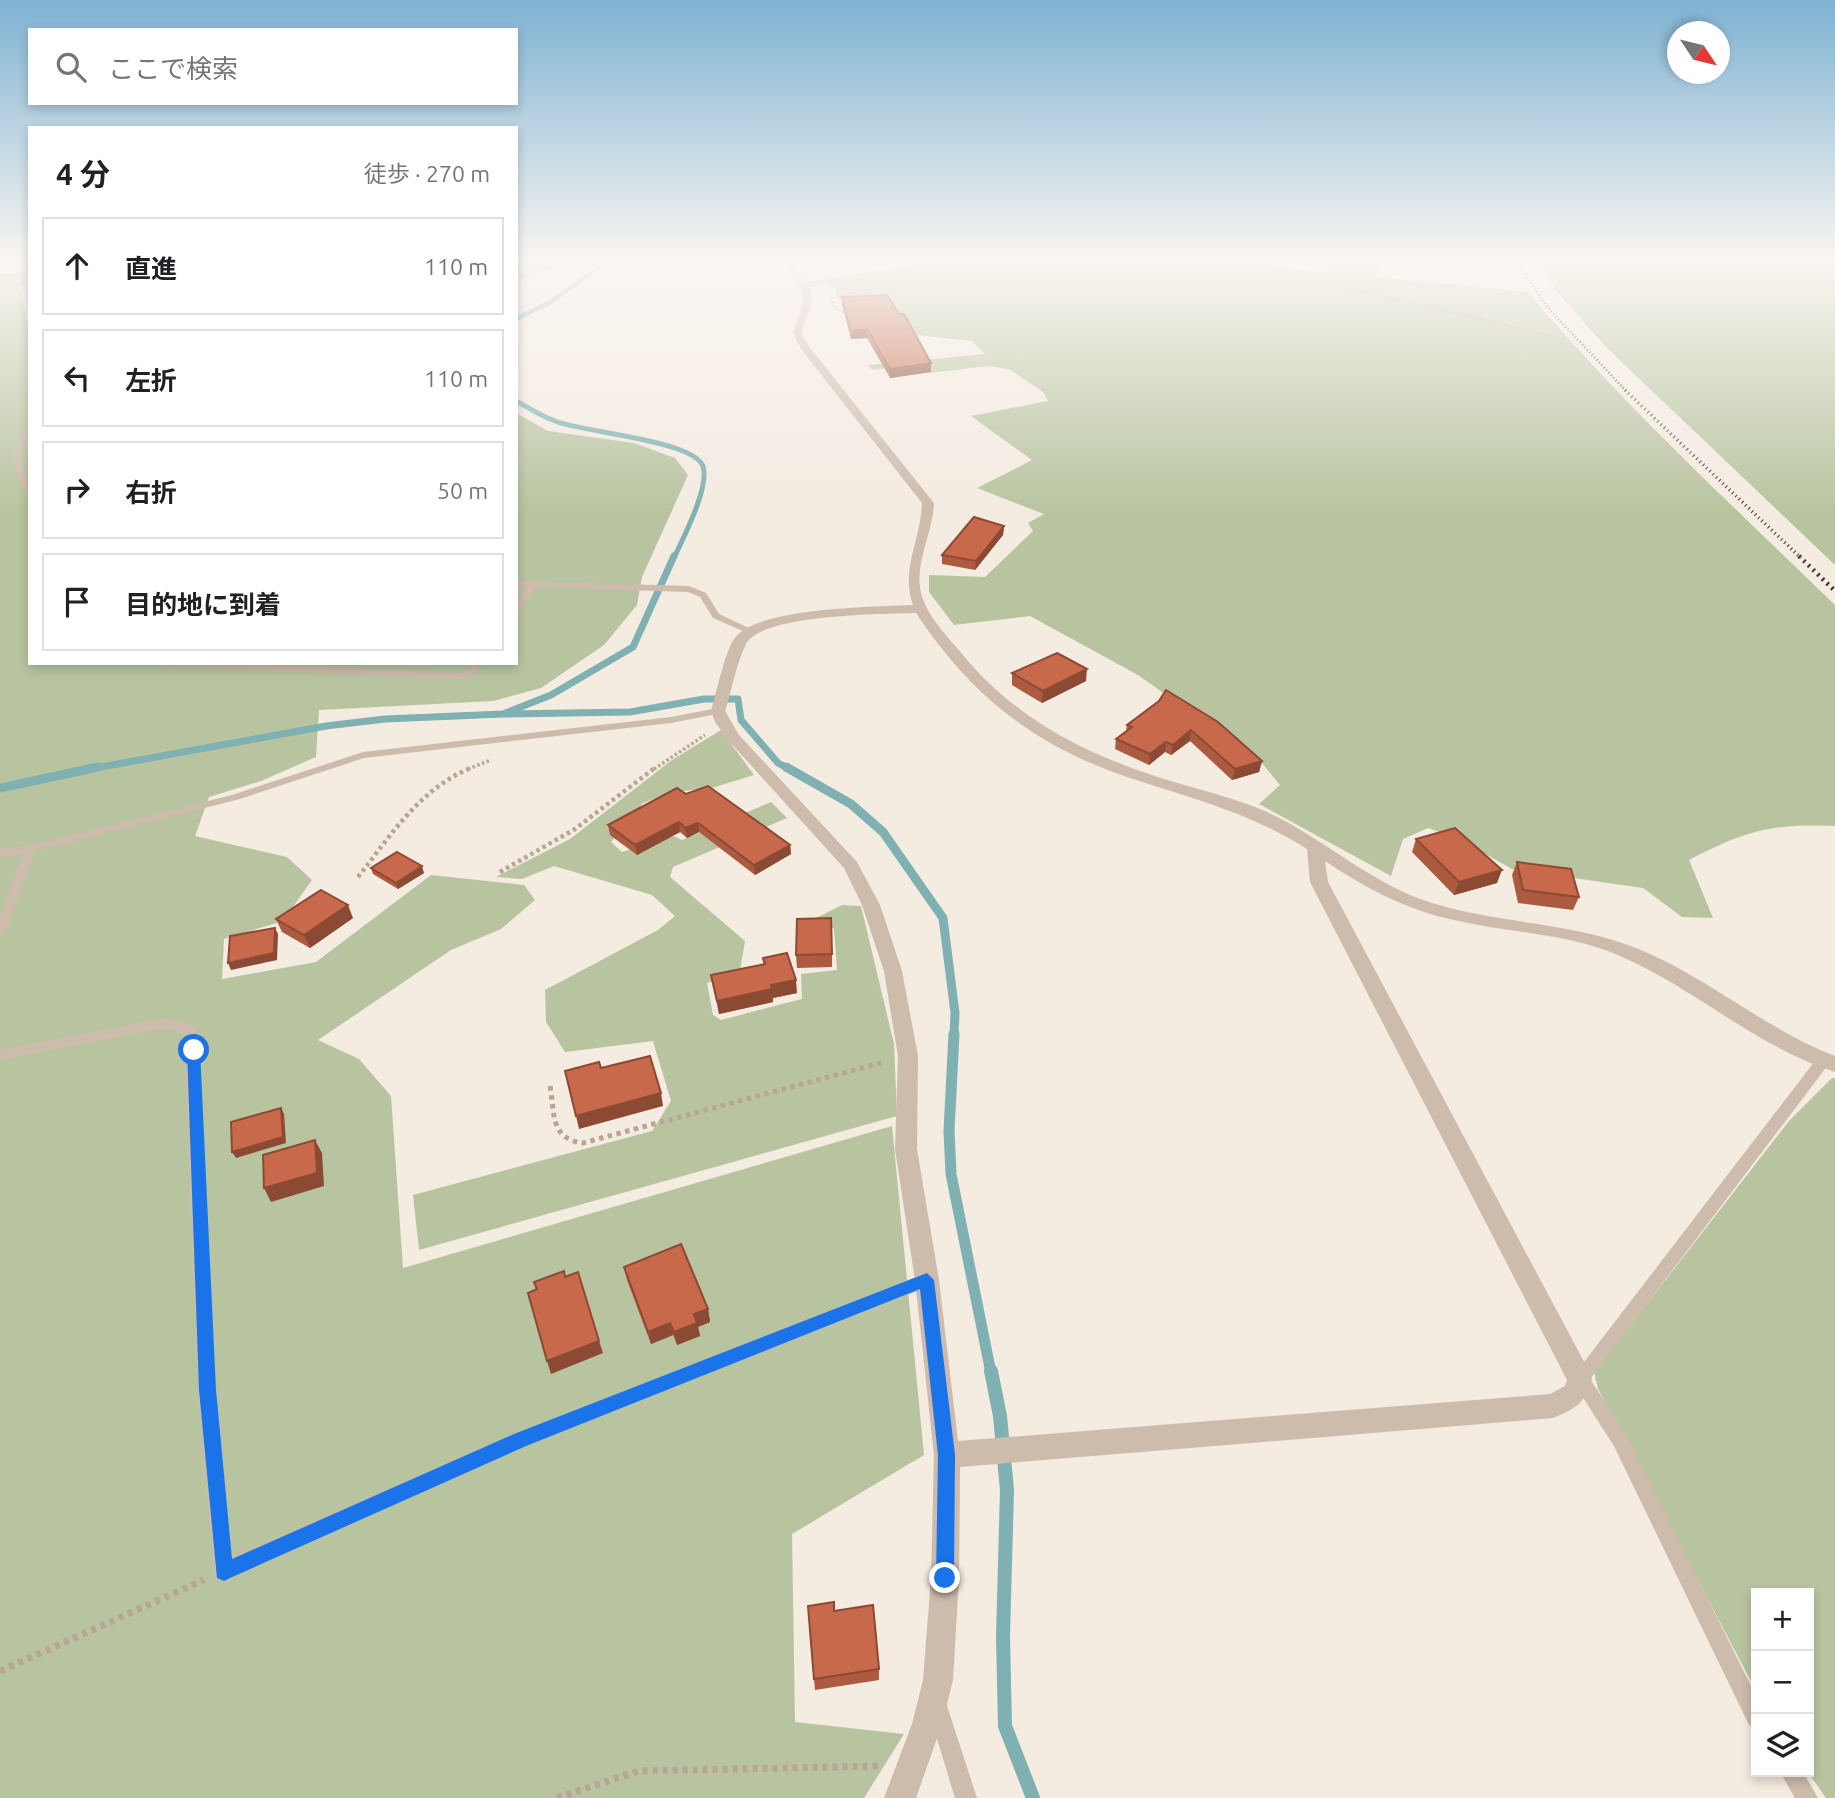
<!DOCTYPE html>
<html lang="ja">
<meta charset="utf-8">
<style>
:root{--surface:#fff;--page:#f6f6f6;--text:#202124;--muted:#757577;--line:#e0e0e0}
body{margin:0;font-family:Ubuntu,"Noto Sans JP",sans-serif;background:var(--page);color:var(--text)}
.controls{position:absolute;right:21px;bottom:21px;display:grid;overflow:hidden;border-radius:0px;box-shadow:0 4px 10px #0003}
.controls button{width:63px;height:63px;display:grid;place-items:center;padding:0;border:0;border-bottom:2px solid var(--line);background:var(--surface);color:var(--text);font:35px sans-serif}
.compass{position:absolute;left:1667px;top:21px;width:63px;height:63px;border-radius:50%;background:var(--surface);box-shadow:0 4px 10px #0003;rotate:125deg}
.stop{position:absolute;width:21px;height:21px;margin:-16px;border:5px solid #1a73e8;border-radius:50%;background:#fff}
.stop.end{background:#1a73e8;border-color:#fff;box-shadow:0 2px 7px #0008}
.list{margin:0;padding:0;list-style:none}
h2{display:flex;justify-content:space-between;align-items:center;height:91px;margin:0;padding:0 28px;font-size:30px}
h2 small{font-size:23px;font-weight:400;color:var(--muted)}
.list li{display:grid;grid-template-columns:46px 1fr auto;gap:21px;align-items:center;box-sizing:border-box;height:98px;margin:0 14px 14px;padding:0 14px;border:2px solid var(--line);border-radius:0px}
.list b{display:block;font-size:26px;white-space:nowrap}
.list em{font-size:23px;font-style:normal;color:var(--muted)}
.icon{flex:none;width:38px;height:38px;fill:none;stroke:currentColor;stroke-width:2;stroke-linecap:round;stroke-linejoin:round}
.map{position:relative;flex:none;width:1835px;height:1798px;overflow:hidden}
.search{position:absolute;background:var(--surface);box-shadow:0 4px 10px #0003;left:28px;top:28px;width:490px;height:77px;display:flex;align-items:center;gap:18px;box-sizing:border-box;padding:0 24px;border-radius:0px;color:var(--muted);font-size:26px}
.panel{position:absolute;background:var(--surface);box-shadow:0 4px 10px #0003;left:28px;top:126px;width:490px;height:539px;border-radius:0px}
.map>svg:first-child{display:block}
.green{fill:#b8c4a0}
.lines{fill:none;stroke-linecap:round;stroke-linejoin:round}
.stream-far5{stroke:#7fb0b2;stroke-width:4.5}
.stream-far4{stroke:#7fb0b2;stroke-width:5}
.stream-far3{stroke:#7fb0b2;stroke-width:7}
.stream-far2{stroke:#7fb0b2;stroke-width:9}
.stream-far1{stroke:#7fb0b2;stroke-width:11}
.stream{stroke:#7fb0b2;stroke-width:14}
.path-far4{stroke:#b9a596;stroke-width:2;stroke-dasharray:2 2;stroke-linecap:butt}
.path-far3{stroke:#b9a596;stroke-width:3.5;stroke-dasharray:2.5 2.5;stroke-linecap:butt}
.path-far2{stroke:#b9a596;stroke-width:4.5;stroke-dasharray:3.5 3.5;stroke-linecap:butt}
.path-far1{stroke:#b9a596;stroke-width:5;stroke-dasharray:4.5 4.5;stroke-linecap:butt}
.path{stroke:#b9a596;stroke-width:7;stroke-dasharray:5 5;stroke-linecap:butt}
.lane{fill:#cdbbac;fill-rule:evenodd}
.street{fill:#cdbbac;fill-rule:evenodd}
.rail-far2{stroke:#3b302b;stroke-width:2.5;stroke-dasharray:1 2.5;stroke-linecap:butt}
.rail-far1{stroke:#3b302b;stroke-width:3.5;stroke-dasharray:1 3.5;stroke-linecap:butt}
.rail{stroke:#3b302b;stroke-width:4.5;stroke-dasharray:2 4.5;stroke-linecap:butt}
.wall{fill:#ac5a40}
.shaded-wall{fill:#8c4a34}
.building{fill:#c8694b;stroke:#8c4a34;stroke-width:2}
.route{fill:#1a73e8}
</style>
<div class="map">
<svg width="1835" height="1798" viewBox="0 0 1835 1798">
<rect width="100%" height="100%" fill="#f4ebe1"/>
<path class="green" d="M 543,259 L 576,265 L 532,274 L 516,282 L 516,267 Z
M 1045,259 L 1213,259 L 1324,272 L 1329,259 L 1380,259 L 1375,277 L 1528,292 C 1622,404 1730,503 1835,605 L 1835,826 C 1772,823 1744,831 1689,860 L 1713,918 L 1682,917 L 1643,888 L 1512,869 L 1459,839 L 1428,828 L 1403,839 L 1391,876 L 1259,804 L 1280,785 L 1261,762 L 1138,675 L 1030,616 L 954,625 L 929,592 L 929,575 L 985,577 L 1033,531 L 1028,523 L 1044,514 L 977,488 L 1032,460 L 971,416 L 1048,401 L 1043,392 L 1009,369 L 988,366 L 930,373 L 908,366 L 872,370 L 868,365 L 985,354 L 972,341 L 918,335 L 891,301 L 837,299 L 836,290 L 824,283 L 891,271 Z
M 1537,259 L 1835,259 L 1835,565 L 1608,349 L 1557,292 Z
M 30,271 L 30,282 L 19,286 L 30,333 L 30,663 L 516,663 L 516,413 L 548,431 L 634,443 L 675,458 L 688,475 L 642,577 L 637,605 L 604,645 L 541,688 L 493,701 L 319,710 L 316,757 L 261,781 L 209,797 L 195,836 L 287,857 L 312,880 L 283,921 L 224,939 L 222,979 L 316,962 L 431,875 L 524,885 L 535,900 L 501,929 L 451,950 L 318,1040 L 359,1059 L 391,1096 L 403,1268 L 892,1126 L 924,1455 L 792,1534 L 795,1722 L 904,1734 L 864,1798 L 0,1798 L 0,274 Z
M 721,730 L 754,775 L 712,788 L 672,792 L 643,803 L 611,842 L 622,852 L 674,836 L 682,840 L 771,802 L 787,818 L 673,867 L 670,877 L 745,941 L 740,971 L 707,983 L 713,1015 L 721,1020 L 802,999 L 801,974 L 837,970 L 834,928 L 808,927 L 808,922 L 842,905 L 861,906 L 894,1044 L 897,1116 L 419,1250 L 413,1195 L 652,1131 L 671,1101 L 653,1041 L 565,1052 L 546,1022 L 545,990 L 658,930 L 675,916 L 652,895 L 554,866 L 522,879 L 496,877 L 570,839 L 672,760 Z
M 1832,1078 L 1835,1078 L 1835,1798 L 1826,1798 L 1808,1772 L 1809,1593 L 1756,1593 L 1756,1691 L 1598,1389 L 1594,1372 L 1789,1121 Z"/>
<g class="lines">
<path class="stream-far5" d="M 516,319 L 549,303 L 610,259"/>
<path class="stream-far4" d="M 516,401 C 529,408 541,416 555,421 C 581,432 693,440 703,466 C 710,487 683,538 674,558"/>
<path class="stream-far3" d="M 503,714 L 630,712 L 704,699 L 738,699 L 741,720 L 778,763 L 789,769
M 90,769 L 326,726 L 385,719 L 503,714 L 551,695 L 633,647 L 674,556"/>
<path class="stream-far2" d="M 786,767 L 851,804 L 883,832 L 943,918 L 955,1013 L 954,1036
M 0,788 L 98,767"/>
<path class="stream-far1" d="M 954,1034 L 949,1131 L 951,1174 L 991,1373"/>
<path class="stream" d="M 991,1371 L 1000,1416 L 1007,1490 L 1003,1636 L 1005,1726 L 1033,1798"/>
<path class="path-far4" d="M 1182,259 L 1330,284 L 1557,337
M 832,297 L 833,307 L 848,315"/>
<path class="path-far3" d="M 468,769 L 491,760
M 654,769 L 705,735"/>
<path class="path-far2" d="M 500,872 L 575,829 L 656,767
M 358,877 C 392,834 420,788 473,767"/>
<path class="path-far1" d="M 550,1086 C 555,1114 550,1139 583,1143 L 884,1062"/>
<path class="path" d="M 0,1671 L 204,1580
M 557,1798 L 638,1771 L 881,1766"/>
<path class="lane" d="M 524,259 L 533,259 L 516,265 L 516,261 Z
M 27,427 L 30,427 C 30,438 21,447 21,459 C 21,472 30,481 30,492 L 27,492 C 11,468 9,451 27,427 Z
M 516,581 L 689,586 L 706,593 L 719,614 L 753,630 L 748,633 L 745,632 L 713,618 L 700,597 L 688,592 L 536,587 L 519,611 L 516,612 L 516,602 L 527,587 L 516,587 Z
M 159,663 L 237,663 L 461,673 L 468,670 L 473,663 L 483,663 L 475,674 L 462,679 L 164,666 Z
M 718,708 L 723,711 L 722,713 L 671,723 L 364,758 L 240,799 L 35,851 L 6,933 L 0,937 L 0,916 L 22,854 L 0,857 L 0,849 L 30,845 L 232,795 L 363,752 L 671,717 Z
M 160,1019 C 175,1019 188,1020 198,1032 L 216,1390 L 232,1557 L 514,1434 L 921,1275 L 927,1273 L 933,1275 L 935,1280 L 933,1285 L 526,1446 L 224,1581 L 217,1578 L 214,1571 L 198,1390 L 184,1035 L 174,1029 L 160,1029 L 0,1060 L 0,1050 Z
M 1823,1056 L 1828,1057 L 1830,1061 L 1828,1065 L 1590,1379 L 1626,1434 L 1756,1696 L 1756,1729 L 1749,1725 L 1614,1446 L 1571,1379 L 1818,1057 Z
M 937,1696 L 944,1699 L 947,1706 L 977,1798 L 955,1798 L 927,1706 L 930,1699 Z
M 1780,1772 L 1803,1772 L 1818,1798 L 1795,1798 Z"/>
<path class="street" d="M 781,259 L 789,259 L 806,282 L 891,268 L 1032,259 L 891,272 L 809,287 L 813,298 L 801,333 L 810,348 L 934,503 C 933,533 914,563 921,593 C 927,616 947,636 962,654 C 1018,722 1091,757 1174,782 C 1205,791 1237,799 1267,812 C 1324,838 1371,884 1432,903 C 1496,923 1565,922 1628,945 C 1702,972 1762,1028 1835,1056 L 1835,1072 C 1756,1047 1695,988 1620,956 C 1568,933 1509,933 1454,920 C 1406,910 1366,888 1325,861 L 1328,882 L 1589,1371 L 1592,1379 C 1584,1404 1577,1408 1553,1418 L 960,1467 L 959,1578 L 953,1680 L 942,1724 L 916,1798 L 884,1798 L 912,1724 L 923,1680 L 931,1578 L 934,1455 L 915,1280 L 895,1149 L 898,1056 L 884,971 L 862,905 L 844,868 L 729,741 L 715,722 L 711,711 C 716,694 725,652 734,639 C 756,607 875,607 913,605 C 900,569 921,540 922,503 L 801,349 L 793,333 C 808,290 807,296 781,259 ZM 916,613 C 972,697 1035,746 1130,778 C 1193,799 1249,812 1307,849 L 1310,882 L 1567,1380 L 1565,1386 L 1550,1394 L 958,1441 L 939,1280 L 917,1149 L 918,1056 L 902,971 L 880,905 L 857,862 L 739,735 L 725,711 C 732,690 736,664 746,644 C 761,614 884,614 916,613 Z"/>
<path class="rail-far2" d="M 1516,259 L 1546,306 L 1627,392"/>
<path class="rail-far1" d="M 1625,390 L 1801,558"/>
<path class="rail" d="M 1799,556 L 1835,591"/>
</g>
<path class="wall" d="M 842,297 L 931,363 L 931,372 L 890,378 L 867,338 L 851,339 L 842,305 Z
M 1004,526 L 1003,535 L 975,570 L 942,564 L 942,555 Z
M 1012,673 L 1086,681 L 1042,703 L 1012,685 Z
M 1159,701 L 1262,761 L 1259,772 L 1232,780 L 1190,741 L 1171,755 L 1165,752 L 1149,765 L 1115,749 L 1116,739 L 1126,731 L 1127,725 Z
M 686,794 L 790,845 L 791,854 L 755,875 L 699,832 L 687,838 L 680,832 L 637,855 L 610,835 L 608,825 Z
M 1416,839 L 1497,883 L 1454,895 L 1412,852 Z
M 1517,862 L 1579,897 L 1573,910 L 1518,903 L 1512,875 Z
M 371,868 L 424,873 L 398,889 L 373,874 Z
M 353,918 L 310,948 L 282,932 L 276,919 Z
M 832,931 L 832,967 L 797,968 L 796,955 Z
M 763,958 L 797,993 L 773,998 L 773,1002 L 719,1014 L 711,975 L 764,965 Z
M 624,1267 L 708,1309 L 710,1322 L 698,1327 L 700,1336 L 677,1345 L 673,1335 L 651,1344 L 627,1280 Z
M 879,1669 L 879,1680 L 815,1690 L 814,1679 Z"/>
<path class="shaded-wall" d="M 867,329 L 867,338 L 851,339 L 851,331 Z
M 931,363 L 931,372 L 890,378 L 890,369 Z
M 1004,526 L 1003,535 L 975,570 L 976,561 Z
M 1087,669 L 1086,681 L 1042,703 L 1043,691 Z
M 1191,730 L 1190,741 L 1171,755 L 1173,745 Z
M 1166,742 L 1165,752 L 1149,765 L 1150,754 Z
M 1262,761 L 1259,772 L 1232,780 L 1235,769 Z
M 679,822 L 680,832 L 637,855 L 635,845 Z
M 698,823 L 699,832 L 687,838 L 685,828 Z
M 790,845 L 791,854 L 755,875 L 754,865 Z
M 422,866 L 424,873 L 398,889 L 396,883 Z
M 1502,870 L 1497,883 L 1454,895 L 1459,882 Z
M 348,905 L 353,918 L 310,948 L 304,935 Z
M 275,928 L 278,934 L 277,960 L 231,970 L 228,963 Z
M 796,980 L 797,993 L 773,998 L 773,1002 L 719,1014 L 717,1001 L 771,985 Z
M 661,1093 L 663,1106 L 579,1129 L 576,1116 Z
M 281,1108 L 284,1114 L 286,1143 L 236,1158 L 232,1152 Z
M 315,1140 L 322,1153 L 324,1186 L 271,1202 L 264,1188 Z
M 708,1309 L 710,1322 L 698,1327 L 700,1336 L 677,1345 L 674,1332 L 694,1314 Z
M 670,1323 L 673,1335 L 651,1344 L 648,1332 Z
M 599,1341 L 603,1353 L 551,1374 L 547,1361 Z"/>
<path class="building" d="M 887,295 L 899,314 L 904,314 L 931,363 L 890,369 L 867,329 L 851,331 L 842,297 Z
M 974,517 L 1004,526 L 976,561 L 942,555 Z
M 1057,653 L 1087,669 L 1043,691 L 1012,673 Z
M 1166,690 L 1218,722 L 1262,761 L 1235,769 L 1191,730 L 1173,745 L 1166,742 L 1150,754 L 1116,739 L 1132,727 L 1127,725 L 1159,701 Z
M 708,786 L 790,845 L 754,865 L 698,823 L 685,828 L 679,822 L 635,845 L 608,825 L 677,788 L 686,794 Z
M 1455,828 L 1502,870 L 1459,882 L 1416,839 Z
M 397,852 L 422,866 L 396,883 L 371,868 Z
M 1517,862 L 1571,869 L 1579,897 L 1523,890 Z
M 321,890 L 348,905 L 304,935 L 276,919 Z
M 831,918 L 832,954 L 796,955 L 797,919 Z
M 275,928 L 274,953 L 228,963 L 230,936 Z
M 787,953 L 796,980 L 771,985 L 772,989 L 717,1001 L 711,975 L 765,964 L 763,958 Z
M 650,1056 L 661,1093 L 576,1116 L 565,1071 L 599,1062 L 601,1068 Z
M 281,1108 L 283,1137 L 232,1152 L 231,1122 Z
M 315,1140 L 317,1173 L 264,1188 L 263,1155 Z
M 681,1244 L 708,1309 L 694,1314 L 697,1323 L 674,1332 L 670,1323 L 648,1332 L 624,1267 Z
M 564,1271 L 565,1277 L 578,1272 L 599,1341 L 547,1361 L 528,1293 L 537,1289 L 534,1282 Z
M 834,1602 L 834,1611 L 873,1605 L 879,1669 L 814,1679 L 808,1606 Z"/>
<linearGradient id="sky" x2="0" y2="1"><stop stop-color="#7eb2d2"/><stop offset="0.51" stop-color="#faf6f2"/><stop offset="1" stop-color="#faf6f2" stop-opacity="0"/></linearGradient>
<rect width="1835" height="511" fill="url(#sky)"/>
<path class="route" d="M 194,1045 L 200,1050 L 216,1390 L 232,1559 L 514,1434 L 927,1273 L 934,1280 L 955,1455 L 954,1578 L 951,1585 L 945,1587 L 938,1585 L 936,1578 L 938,1455 L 920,1289 L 526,1446 L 230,1578 L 224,1581 L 217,1578 L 199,1390 L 187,1050 Z"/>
</svg>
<div class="controls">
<button>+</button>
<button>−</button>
<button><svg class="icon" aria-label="layers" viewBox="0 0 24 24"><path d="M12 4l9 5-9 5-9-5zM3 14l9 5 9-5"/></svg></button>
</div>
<svg class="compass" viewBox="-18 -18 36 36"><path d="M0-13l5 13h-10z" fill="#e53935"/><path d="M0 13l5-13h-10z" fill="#757577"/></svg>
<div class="stop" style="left:194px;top:1050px"></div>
<div class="stop end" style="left:945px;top:1578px"></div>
<div class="search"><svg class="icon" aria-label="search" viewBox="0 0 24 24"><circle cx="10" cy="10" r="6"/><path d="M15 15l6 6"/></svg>ここで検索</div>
<section class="panel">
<h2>4 分<small>徒歩 · 270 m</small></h2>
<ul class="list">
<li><svg class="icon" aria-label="ahead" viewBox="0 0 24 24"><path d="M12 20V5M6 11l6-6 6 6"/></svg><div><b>直進</b></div><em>110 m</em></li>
<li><svg class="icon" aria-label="left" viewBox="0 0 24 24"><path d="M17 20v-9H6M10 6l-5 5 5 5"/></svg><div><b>左折</b></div><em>110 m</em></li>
<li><svg class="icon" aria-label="right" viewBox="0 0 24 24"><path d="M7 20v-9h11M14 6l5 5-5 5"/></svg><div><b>右折</b></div><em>50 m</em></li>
<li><svg class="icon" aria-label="arrive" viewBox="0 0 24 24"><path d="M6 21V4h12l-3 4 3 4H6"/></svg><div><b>目的地に到着</b></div></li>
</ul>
</section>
</div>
